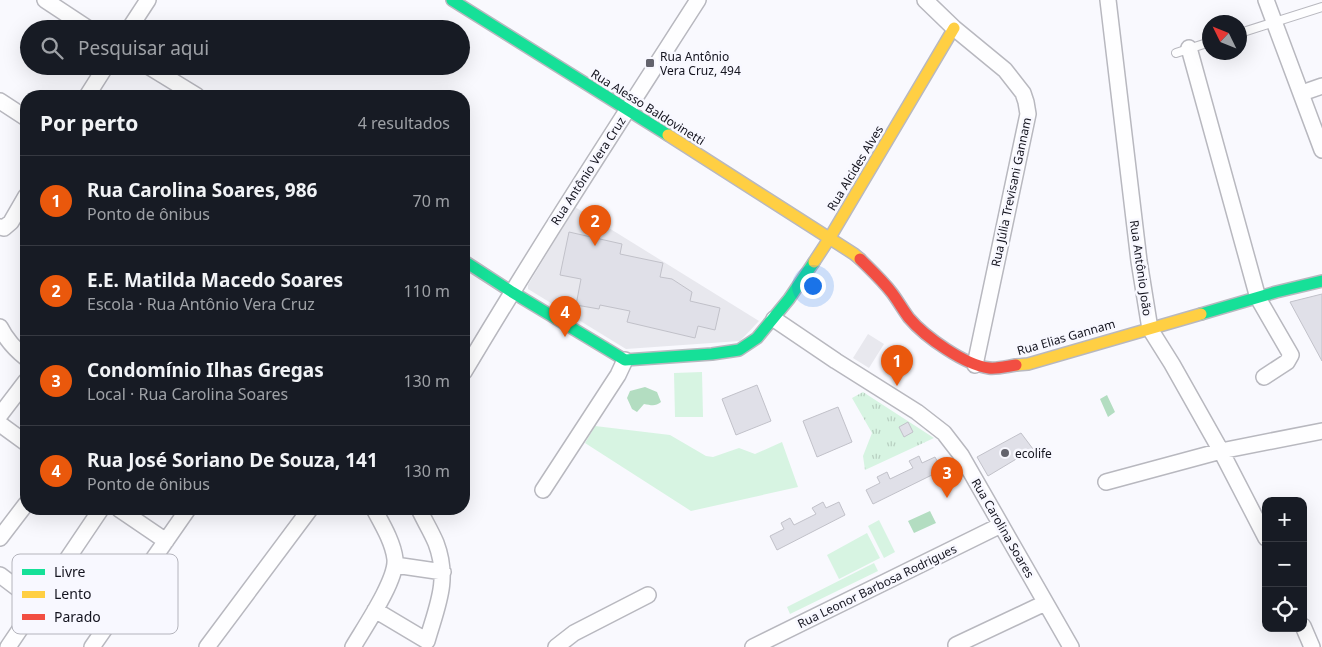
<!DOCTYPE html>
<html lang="pt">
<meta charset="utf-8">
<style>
:root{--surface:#171b24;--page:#242831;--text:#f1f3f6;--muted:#9ea1a6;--line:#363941;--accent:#ea580c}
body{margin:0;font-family:"Noto Sans",sans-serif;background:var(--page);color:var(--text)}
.controls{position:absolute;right:15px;bottom:15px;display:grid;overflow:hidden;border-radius:10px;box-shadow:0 5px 20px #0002}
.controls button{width:45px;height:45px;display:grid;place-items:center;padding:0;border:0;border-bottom:1px solid var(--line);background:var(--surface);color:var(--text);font:25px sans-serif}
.compass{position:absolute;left:1202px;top:15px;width:45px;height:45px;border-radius:50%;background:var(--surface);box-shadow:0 5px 20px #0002;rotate:313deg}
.you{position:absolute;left:812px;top:285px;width:18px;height:18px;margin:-12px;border:4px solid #fff;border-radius:50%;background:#1a73e8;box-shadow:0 0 0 8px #1a73e833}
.badge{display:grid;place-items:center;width:32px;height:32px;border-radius:50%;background:var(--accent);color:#fff;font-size:16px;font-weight:700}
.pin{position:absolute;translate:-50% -41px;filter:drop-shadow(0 1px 2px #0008)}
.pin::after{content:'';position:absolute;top:26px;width:18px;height:15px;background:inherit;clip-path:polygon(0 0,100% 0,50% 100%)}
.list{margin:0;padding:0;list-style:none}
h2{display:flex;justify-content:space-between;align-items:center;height:65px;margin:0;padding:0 20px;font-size:21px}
h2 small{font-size:16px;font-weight:400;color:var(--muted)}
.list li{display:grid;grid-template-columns:32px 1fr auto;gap:15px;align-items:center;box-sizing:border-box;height:90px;padding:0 20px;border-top:1px solid var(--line)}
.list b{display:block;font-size:19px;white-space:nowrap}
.list p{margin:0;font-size:16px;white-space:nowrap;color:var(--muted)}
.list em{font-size:16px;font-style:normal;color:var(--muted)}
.icon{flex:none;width:28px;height:28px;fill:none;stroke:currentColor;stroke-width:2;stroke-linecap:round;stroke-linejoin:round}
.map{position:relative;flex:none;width:1322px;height:647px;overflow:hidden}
.search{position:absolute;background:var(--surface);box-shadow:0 5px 20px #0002;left:20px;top:20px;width:450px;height:55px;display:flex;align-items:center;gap:12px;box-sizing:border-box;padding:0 18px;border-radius:28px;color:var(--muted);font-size:19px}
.panel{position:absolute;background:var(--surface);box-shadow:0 5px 20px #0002;left:20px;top:90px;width:450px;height:425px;border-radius:20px}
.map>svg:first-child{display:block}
.built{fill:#e8e8ee}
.green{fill:#d7f4e2}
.park{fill:url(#park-tufts)}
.water{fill:#b3ddc1}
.building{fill:#e0e0e8;stroke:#c1c1c9}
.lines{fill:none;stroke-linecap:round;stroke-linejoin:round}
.lane-casing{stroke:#b8b8bf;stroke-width:10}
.street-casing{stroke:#b8b8bf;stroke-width:18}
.fast-casing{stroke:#b8b8bf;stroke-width:14}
.slow-casing{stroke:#b8b8bf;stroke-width:14}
.jam-casing{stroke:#b8b8bf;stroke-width:14}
.lane{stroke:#fefeff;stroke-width:8}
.street{stroke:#fefeff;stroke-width:15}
.fast{stroke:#16e098;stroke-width:11}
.slow{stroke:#ffcf43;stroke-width:11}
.jam{stroke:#f24e42;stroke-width:11}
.poi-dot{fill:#64646d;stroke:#f8f8ff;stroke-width:2}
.labels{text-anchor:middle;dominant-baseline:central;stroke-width:5;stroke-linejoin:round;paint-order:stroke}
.poi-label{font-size:12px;fill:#14141f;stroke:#f8f8ff;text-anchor:start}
.street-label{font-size:12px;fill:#14141f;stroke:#f8f8ff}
.key{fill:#f8f8ff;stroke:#b4b4bc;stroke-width:1}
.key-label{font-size:14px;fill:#14141f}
</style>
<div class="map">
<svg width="1322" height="647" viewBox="0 0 1322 647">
<defs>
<pattern id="park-tufts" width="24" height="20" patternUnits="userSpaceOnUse" patternTransform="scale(1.25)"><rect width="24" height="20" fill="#d7f4e2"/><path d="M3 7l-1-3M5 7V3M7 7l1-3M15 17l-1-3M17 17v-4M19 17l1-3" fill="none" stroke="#b8d0c1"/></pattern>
</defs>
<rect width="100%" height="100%" fill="#f9f9fe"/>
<path class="built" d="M 575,207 L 759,321 L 740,341 L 626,349 L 528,289 L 528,285 Z
M 868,334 L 884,344 L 869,368 L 853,358 Z"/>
<path class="green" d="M 702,372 L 703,417 L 675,417 L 674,373 Z
M 595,426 L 670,435 L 706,456 L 713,457 L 739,448 L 755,454 L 782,442 L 798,487 L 691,511 L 585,443 Z
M 879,520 L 895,552 L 884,558 L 868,526 Z
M 867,533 L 880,558 L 839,579 L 827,555 Z
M 874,563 L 878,571 L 790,614 L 787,607 Z"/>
<path class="park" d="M 863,392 L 934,438 L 865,470 L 863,456 L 872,433 L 852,398 Z"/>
<path class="water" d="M 645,387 L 657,392 L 661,402 C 655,407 651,405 644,404 L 637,412 L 632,409 L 627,398 L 630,391 Z
M 1107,395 L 1115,412 L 1108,417 L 1100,399 Z
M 930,511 L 936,523 L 914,533 L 908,521 Z"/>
<path class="building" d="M 569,232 L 622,244 L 620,254 L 663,263 L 660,277 L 672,279 L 692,292 L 690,301 L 720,308 L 715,330 L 698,326 L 695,338 L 627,322 L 630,311 L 600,305 L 599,309 L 576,305 L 581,279 L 560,275 Z
M 1322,294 L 1322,361 L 1290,302 Z
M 757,385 L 771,421 L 736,435 L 722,399 Z
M 838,407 L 852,442 L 817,457 L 803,421 Z
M 908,422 L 913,432 L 904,437 L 899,427 Z
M 1021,433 L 1033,449 L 988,476 L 977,457 Z
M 919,456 L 922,463 L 935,457 L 942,470 L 873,504 L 866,490 L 880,483 L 877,477 L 887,472 L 890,479 L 913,468 L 909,461 Z
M 823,502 L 826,508 L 839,502 L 845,515 L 777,550 L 770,536 L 784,529 L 781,523 L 790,518 L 794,525 L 816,514 L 812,508 Z"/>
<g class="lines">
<g class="lane-casing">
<path id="lane" d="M 1240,33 L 1322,7
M 1176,53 L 1210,42"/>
</g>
<g class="street-casing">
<path id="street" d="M 45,0 L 89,29
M 925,0 L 954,28 L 1005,70 L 1023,93 L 1026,102 L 1028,114 L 975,365
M 1108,0 L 1139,261 L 1150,329 L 1172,364 L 1221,451 L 1266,538
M 1266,0 L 1322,150
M 129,29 L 148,0
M 1189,48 L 1258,298 L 1291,355 L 1287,362 L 1264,377
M 148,66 L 197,96
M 1302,93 L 1322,86
M 87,96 L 106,66
M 0,101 L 26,118
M 0,227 L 4,228 L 11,222 L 26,196
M 774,319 L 836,361 L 917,412 L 944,433 L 961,455 L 1071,647
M 0,327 C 6,339 16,350 26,358
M 464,372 C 539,246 619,123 698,0
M 0,415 L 26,381
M 0,424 L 26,443
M 1106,482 L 1221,451 L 1322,431
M 543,490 L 618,375 L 625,360
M 119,509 L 166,541
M 0,538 L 26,504
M 395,565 L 443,572
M 0,575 L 37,603
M 375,610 L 427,641 C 437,606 450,580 436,543 C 431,531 424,520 419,509
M 1303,626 L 1312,647
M 956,645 L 1045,603
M 8,647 L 101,509
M 92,647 L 188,509
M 207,647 L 310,509
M 353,647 C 364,628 397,580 395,559 C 393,542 382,524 374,509
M 556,647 L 574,633 L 648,595
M 753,647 L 1001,525"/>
</g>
<g class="fast-casing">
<path id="fast" d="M 452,0 L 668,135
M 464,261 L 512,292 L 625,360 L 712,354 L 739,350 L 757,338 L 789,299 L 814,262
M 1201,314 L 1276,292 L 1322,281"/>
</g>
<g class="slow-casing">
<path id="slow" d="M 668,135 L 854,254 L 860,259
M 814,262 L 829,239 L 954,28
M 1016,365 L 1028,364 L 1201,314"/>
</g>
<g class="jam-casing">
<path id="jam" d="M 860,259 C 871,270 882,280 892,293 C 898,301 903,310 909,318 C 925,337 965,365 989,368 C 998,369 1008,366 1016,365"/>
</g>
<use href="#lane" class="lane"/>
<use href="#street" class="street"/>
<use href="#fast" class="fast"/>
<use href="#slow" class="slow"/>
<use href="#jam" class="jam"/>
</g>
<g class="poi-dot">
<rect x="645" y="58" width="10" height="10" rx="2.5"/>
<circle cx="1005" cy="453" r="5"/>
</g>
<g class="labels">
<g class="poi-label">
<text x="660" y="56">Rua Antônio<tspan x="660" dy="14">Vera Cruz, 494</tspan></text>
<text x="1015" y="453">ecolife</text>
</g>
<g class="street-label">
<text transform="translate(648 107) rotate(32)">Rua Alesso Baldovinetti</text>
<text transform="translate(855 168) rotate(-59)">Rua Alcides Alves</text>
<text transform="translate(588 171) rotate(-57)">Rua Antônio Vera Cruz</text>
<text transform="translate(1011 192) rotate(-78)">Rua Júlia Trevisani Gannam</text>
<text transform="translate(1141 268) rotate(82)">Rua Antônio João</text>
<text transform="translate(1066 337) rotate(-16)">Rua Elias Gannam</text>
<text transform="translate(1003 528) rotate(60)">Rua Carolina Soares</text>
<text transform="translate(877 586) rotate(-26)">Rua Leonor Barbosa Rodrigues</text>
</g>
</g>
<rect x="12" y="554" width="166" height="80" rx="8" class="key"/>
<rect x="22" y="569" width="23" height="6" fill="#16e098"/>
<rect x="22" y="591" width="23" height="7" fill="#ffcf43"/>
<rect x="22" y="614" width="23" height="6" fill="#f24e42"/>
<g class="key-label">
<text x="54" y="577">Livre</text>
<text x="54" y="599">Lento</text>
<text x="54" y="622">Parado</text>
</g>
</svg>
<div class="controls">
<button>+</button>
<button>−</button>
<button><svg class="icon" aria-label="locate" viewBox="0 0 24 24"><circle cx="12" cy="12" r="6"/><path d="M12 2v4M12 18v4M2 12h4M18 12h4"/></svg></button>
</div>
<svg class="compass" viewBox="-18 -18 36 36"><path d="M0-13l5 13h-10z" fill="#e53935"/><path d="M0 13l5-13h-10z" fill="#9ea1a6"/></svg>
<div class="you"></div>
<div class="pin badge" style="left:897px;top:386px">1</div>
<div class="pin badge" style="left:595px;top:246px">2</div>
<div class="pin badge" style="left:947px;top:498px">3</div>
<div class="pin badge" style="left:565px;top:337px">4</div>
<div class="search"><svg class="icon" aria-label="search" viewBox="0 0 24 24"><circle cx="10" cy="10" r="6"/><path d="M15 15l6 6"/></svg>Pesquisar aqui</div>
<section class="panel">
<h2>Por perto<small>4 resultados</small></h2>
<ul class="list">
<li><span class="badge">1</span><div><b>Rua Carolina Soares, 986</b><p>Ponto de ônibus</p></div><em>70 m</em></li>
<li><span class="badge">2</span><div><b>E.E. Matilda Macedo Soares</b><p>Escola · Rua Antônio Vera Cruz</p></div><em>110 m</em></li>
<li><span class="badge">3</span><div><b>Condomínio Ilhas Gregas</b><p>Local · Rua Carolina Soares</p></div><em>130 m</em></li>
<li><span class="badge">4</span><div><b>Rua José Soriano De Souza, 141</b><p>Ponto de ônibus</p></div><em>130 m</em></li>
</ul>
</section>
</div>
